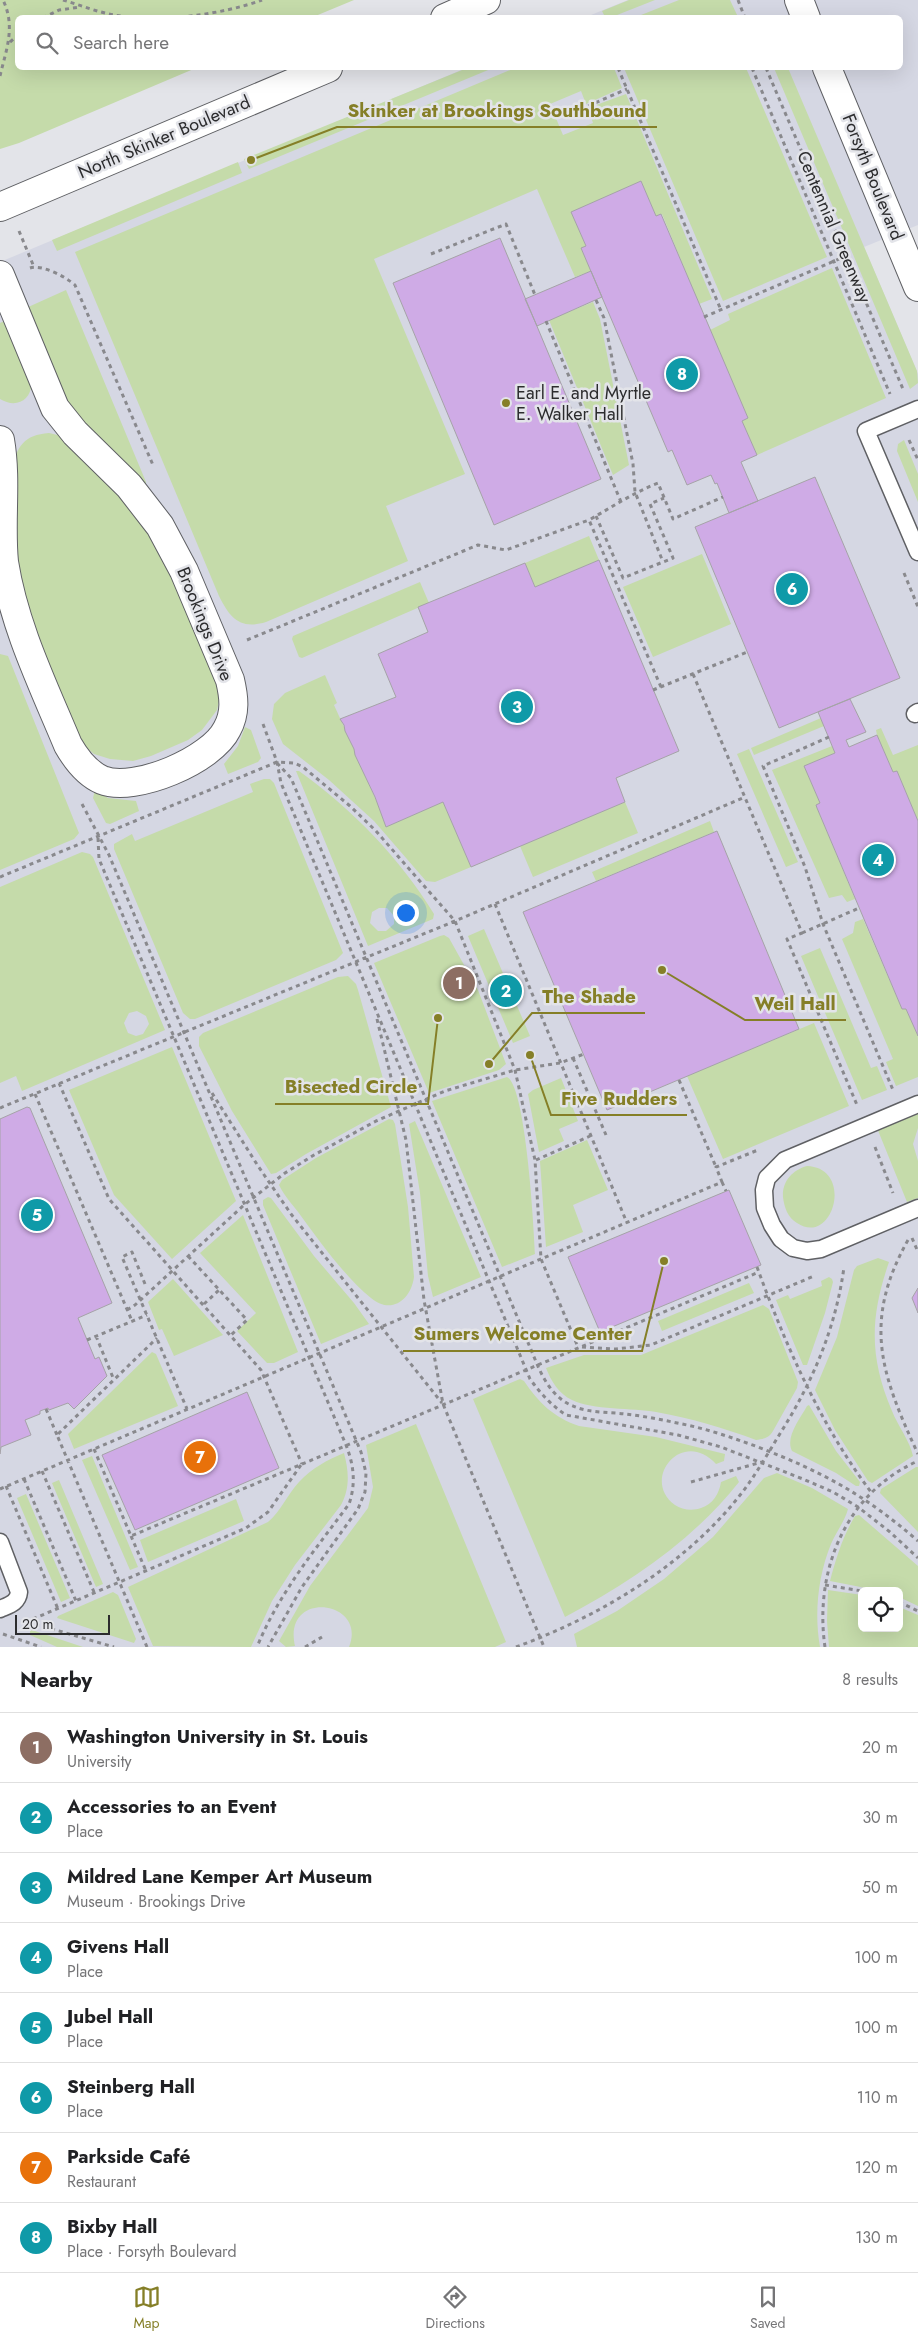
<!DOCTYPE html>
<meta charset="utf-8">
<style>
:root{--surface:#fff;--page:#f2f2f2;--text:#202124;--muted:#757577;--line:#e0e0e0;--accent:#857f27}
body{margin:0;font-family:Jost,sans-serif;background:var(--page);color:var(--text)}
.controls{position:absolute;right:15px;bottom:15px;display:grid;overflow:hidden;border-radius:8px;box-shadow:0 5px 20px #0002}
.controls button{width:45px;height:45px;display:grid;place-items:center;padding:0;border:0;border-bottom:1px solid var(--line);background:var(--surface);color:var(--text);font:25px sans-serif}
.scale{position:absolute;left:15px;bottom:12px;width:95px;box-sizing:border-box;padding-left:5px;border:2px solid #2c2c2e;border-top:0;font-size:14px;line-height:18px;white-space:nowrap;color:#2c2c2e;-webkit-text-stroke:4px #e3e4e9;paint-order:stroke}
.you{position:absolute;left:405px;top:912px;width:18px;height:18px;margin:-12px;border:4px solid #fff;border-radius:50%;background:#1a73e8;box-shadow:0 0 0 8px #1a73e833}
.badge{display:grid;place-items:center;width:32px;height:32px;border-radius:50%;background:var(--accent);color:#fff;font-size:16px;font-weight:700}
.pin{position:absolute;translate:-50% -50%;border:2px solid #fff;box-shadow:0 1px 5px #0006}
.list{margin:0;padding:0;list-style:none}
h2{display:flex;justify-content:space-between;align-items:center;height:65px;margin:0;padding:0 20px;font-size:21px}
h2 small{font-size:16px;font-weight:400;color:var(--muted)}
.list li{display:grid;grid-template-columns:32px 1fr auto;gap:15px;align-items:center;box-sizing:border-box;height:70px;padding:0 20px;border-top:1px solid var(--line)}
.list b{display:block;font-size:19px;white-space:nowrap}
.list p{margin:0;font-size:16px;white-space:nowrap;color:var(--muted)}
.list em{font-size:16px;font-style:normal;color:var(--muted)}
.icon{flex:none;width:28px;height:28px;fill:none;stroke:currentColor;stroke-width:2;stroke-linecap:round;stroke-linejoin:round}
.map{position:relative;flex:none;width:918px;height:1647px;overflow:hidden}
.search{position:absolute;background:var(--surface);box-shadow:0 5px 20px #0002;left:15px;right:15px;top:15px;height:55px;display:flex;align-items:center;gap:12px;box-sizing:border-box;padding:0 18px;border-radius:8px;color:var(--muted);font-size:19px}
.sheet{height:625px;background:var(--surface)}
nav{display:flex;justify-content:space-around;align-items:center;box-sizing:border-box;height:70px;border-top:1px solid var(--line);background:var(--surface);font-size:14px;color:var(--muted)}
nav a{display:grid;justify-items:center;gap:2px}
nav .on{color:var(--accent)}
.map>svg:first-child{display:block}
.built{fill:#d5d7e3;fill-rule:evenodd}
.green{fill:#c5dbaa;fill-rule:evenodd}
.building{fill:#cfabe6;stroke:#a5a3a7}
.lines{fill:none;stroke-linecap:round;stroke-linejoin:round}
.lane-casing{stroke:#5f6064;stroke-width:19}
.street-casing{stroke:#5f6064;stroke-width:30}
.secondary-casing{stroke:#5f6064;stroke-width:30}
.primary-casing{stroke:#5f6064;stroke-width:30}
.path{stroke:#89898d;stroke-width:3;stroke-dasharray:4 4;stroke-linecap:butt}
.lane{stroke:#fff;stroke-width:16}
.street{stroke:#fff;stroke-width:28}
.secondary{stroke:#fff;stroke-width:28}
.primary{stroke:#fff;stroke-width:28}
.poi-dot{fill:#857f27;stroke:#e3e4e9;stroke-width:2}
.labels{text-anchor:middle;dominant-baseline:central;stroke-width:5;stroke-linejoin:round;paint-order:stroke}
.street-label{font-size:18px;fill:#2c2c2e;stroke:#e3e4e9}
.poi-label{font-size:18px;fill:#2c2c2e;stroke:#e3e4e9;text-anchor:start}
.leader{fill:none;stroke:#857f27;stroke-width:2}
.callout-dot{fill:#857f27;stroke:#e3e4e9;stroke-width:2}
.callout-label{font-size:19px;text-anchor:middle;font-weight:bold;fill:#857f27;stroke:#e3e4e9;stroke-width:5;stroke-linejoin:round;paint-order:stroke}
</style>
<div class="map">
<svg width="918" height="1647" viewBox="0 0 918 1647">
<rect width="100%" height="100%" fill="#e3e4e9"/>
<path class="built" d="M 628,0 L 918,0 L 918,225 L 864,247 L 918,374 L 918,1647 L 0,1647 L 0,262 L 466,68 L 900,68 L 900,18 L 586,17 ZM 862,1591 L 899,1591 L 899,1628 L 862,1628 Z"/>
<path class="green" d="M 0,0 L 354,0 L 313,17 L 18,18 L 18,68 L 196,68 L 19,143 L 0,149 Z
M 629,0 L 655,0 L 612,17 L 605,17 L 602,11 Z
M 679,0 L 730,0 L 738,17 L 636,17 Z
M 467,68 L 493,68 L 249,169 L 244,159 Z
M 515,68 L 614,68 L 622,88 L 586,104 L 581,91 L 550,104 L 563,135 L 593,123 L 588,108 L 626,94 L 712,299 L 699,304 L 662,214 L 656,216 L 641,181 L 572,212 L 586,246 L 581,248 L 591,271 L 575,277 L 537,189 L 374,259 L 465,474 L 386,506 L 408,561 L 266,622 C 240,630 230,618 219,596 L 75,252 Z
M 624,68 L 746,68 L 827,257 L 723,301 Z
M 774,68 L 788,68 L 917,371 L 918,383 L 910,389 Z
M 238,162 L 242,173 L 57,251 L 52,240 Z
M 832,268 L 886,398 L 757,455 L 742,421 L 748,418 L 710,330 L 730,320 L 728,314 Z
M 66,290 L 146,482 L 146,486 L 73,416 L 26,308 Z
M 593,302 L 600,319 L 629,465 L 613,475 L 549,320 Z
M 6,320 L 31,381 C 33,400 16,409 0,399 L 0,323 Z
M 49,433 L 66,437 L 108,477 L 155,537 L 216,671 L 220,696 L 217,710 L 202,730 L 188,740 L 151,756 L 133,761 L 110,759 L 94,754 L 81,743 L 29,623 L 16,573 L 12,469 C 17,446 24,435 49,433 Z
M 904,440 L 918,474 L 918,502 L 897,451 L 898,444 Z
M 589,536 L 599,560 L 535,587 L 525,563 Z
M 702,554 L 731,624 L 653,657 L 623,587 Z
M 420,582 L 429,603 L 302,658 L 299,657 L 292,639 L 293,636 Z
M 0,654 L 8,656 L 79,833 L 74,839 L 0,870 Z
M 325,675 L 337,703 L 334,705 L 354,749 C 355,758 361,765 364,773 C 370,788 383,813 386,827 L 443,802 L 471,867 L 435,882 L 426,881 L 374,821 L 329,780 L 283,744 L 272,719 L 274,704 L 285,693 Z
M 821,718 L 824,726 L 754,755 L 751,748 Z
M 245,727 L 251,730 L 261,758 L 258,762 L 228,774 L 224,764 L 238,746 Z
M 881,728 L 893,755 L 918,745 L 918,821 L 897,771 L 893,772 L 877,735 L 876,730 Z
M 832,746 L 835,753 L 804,766 L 820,803 L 816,805 L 817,808 L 855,899 L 847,902 L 842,895 L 829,898 L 772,770 Z
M 749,749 L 798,862 L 786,867 L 737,754 Z
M 296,771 L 299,771 C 352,809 400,858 434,914 L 433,919 L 368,946 ZM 379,908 L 387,908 L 394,916 L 394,924 L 386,931 L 378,931 L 370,923 L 372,912 Z
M 264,779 L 270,779 L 274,783 L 343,953 L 336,960 L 195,1019 L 190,1019 L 183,1013 L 114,849 L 114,844 L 132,834 L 135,841 L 253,792 L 250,784 Z
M 95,790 L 108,798 L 136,801 L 139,811 L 110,824 L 106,823 L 93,798 Z
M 625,802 L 638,833 L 533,877 L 520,846 Z
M 710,821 L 714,832 L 596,881 L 592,872 Z
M 82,852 L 90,854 L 93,857 L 165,1030 L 22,1091 L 16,1076 L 0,1083 L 0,887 ZM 137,1011 L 146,1016 L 149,1024 L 143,1034 L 136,1036 L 128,1033 L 124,1023 L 129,1013 Z
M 863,919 L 902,1009 L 906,1009 L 918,1036 L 918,1077 L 896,1086 L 886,1062 L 893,1059 L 842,939 L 853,933 L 855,922 Z
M 484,929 L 530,1036 L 513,1043 L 468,936 Z
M 440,936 L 444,935 L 449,938 L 478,990 L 506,1064 L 499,1070 L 429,1093 L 374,963 Z
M 820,948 L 871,1068 L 877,1066 L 887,1090 L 862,1100 L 801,956 Z
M 348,976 L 356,984 L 358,990 L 391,1107 L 306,1154 L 276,1173 L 271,1174 L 232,1111 L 199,1046 L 199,1037 L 203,1033 L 338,977 Z
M 814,1023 L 849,1106 L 723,1159 L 687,1076 Z
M 172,1047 L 236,1201 L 172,1259 L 114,1195 L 69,1090 Z
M 507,1077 C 526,1086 534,1229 535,1254 L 502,1267 L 432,1101 Z
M 561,1078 L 578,1121 L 559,1129 L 564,1141 L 539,1152 L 528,1094 L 533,1090 Z
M 918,1111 L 918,1128 L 913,1144 L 918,1161 L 918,1198 L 907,1202 L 877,1128 Z
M 389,1119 L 393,1120 L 395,1124 L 408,1207 L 414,1277 C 411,1300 391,1315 371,1298 C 346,1278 320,1242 301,1216 C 294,1206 284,1196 279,1185 L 282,1180 L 316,1158 Z
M 415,1121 L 481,1277 L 433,1297 L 428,1276 L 420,1193 L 409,1124 Z
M 587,1140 L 608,1190 L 573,1205 L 583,1232 L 546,1247 L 540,1161 Z
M 807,1166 C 855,1168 833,1247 797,1223 C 788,1218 784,1207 783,1197 C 782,1182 792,1170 807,1166 Z
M 268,1197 L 271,1198 L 314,1256 L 354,1303 L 369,1324 L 321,1344 L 263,1205 L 263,1200 Z
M 243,1215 L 298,1352 L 274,1363 L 267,1363 L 237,1331 L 256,1313 L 200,1253 Z
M 878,1258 L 889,1262 C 870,1317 869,1357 892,1411 C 898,1426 910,1441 913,1456 L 872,1483 L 868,1481 L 835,1430 L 815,1390 L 837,1337 L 854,1270 L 857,1266 Z
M 829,1277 L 832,1279 L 833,1282 L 825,1313 L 807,1365 L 803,1365 L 776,1300 L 788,1295 L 790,1299 L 822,1286 L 821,1281 Z
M 173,1279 L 223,1335 L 174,1356 L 162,1329 L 159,1330 L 148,1302 Z
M 749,1283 L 754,1293 L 662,1331 L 658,1321 Z
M 763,1305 L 769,1309 L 798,1382 L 797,1388 L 773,1431 C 769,1438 764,1439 756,1440 C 724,1428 690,1418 656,1412 C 633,1408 592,1410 572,1400 C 559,1394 551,1381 546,1368 L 584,1355 L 641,1355 Z
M 152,1352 L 156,1354 L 178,1406 L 74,1449 L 68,1434 Z
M 520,1379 L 524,1381 C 539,1403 553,1417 579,1426 L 656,1437 L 725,1454 L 724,1461 L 716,1464 C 682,1427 640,1480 675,1505 C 682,1510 693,1511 701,1508 C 713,1504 719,1494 721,1482 L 736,1476 L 739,1482 C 692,1541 631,1582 565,1617 L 473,1399 Z
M 809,1405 L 836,1451 L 860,1482 L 859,1486 L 856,1486 L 836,1473 L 792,1451 C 785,1437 800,1419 807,1406 Z
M 416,1424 L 506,1642 L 495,1647 L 349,1647 C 368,1600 282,1589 295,1646 L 286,1647 L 279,1641 L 310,1586 L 368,1508 L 373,1487 L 366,1445 Z
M 344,1453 C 349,1472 350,1488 341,1505 L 295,1565 L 272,1601 L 251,1647 L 153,1646 L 128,1587 L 268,1522 C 281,1511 287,1495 299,1482 C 312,1468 327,1460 344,1453 Z
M 92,1456 L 138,1567 L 130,1570 L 82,1460 Z
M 916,1467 L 918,1467 L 918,1532 L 880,1493 L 881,1489 Z
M 777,1473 L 812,1488 L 848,1509 C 845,1521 836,1532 831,1544 C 818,1576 814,1613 820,1647 L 577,1647 L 574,1634 L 617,1611 L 664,1579 L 713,1537 L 764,1478 Z
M 59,1480 L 103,1584 L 96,1587 L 52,1483 Z
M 26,1494 L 70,1598 L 61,1602 L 17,1498 Z
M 236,1499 L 244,1521 L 148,1562 L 140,1540 Z
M 859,1515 L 918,1566 L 918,1606 L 899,1597 L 899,1591 L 881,1591 L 830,1581 C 836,1558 843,1536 855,1516 Z
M 828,1590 L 862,1595 L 862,1628 L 899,1628 L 899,1607 L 918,1615 L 918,1647 L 829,1647 L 827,1621 Z
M 113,1592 L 118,1595 L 136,1639 L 134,1643 L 57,1618 L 58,1616 Z
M 30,1630 L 32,1630 L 83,1647 L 57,1647 L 30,1635 Z"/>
<path class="building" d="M 641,181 L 656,216 L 661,214 L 748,418 L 742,421 L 757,455 L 741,462 L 758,501 L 729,513 L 717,483 L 715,484 L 711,475 L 687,485 L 672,450 L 668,452 L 581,248 L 586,246 L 571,212 Z
M 500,238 L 601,479 L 494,525 L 393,283 Z
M 591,271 L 602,297 L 537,326 L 525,299 Z
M 815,477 L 900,678 L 779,728 L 695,527 Z
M 599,560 L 679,751 L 616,778 L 625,802 L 471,867 L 443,802 L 386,827 L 375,797 L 355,755 L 354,749 L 345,731 L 344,725 L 340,719 L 396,697 L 378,654 L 428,632 L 418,607 L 525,563 L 535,587 Z
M 850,699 L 866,732 L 846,740 L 849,747 L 877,735 L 893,772 L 897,771 L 918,821 L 918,1036 L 906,1009 L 902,1009 L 817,808 L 816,805 L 820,803 L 804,766 L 835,753 L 818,712 Z
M 717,831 L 799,1029 L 607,1110 L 523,912 Z
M 27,1107 L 30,1108 L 112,1303 L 78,1318 L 95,1359 L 99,1357 L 107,1376 L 74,1409 L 68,1403 L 49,1410 L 48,1408 L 40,1411 L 40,1414 L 25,1420 L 31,1435 L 1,1447 L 0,1454 L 0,1119 Z
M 729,1190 L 761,1265 L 600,1332 L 568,1257 Z
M 918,1288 L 918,1313 L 912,1298 Z
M 247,1392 L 279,1468 L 135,1530 L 102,1455 Z"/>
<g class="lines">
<g class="lane-casing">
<path id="lane" d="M 918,409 L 866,431 L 918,552
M 915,714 L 918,712
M 918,1104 L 785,1160 L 767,1178 L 764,1190 L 765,1208 L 772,1225 L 781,1239 L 793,1248 L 807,1251 L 821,1249 L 918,1208
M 0,1542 L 19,1592 C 18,1603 9,1605 0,1609"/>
</g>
<g class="street-casing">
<path id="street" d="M 0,275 L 55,408 L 75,433 L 129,486 L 160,526 L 184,571 L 230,680 C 234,697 236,713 227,729 C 212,760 135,793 102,780 C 86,773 76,759 68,745 C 43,685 14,626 4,562 C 0,522 7,480 0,440"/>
</g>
<g class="secondary-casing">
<path id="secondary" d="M 799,0 L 806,18
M 827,68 L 918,287"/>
</g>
<g class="primary-casing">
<path id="primary" d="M 445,18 L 486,0
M 0,207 L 328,68"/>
</g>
<path class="path" d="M 63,0 C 80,5 97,12 114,15 C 158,23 221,15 262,0
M 738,0 L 745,18
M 43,18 L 59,10 L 81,7
M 10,42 L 18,35
M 618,68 L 721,310
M 752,68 L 890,394
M 766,68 L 903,389
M 0,76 C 6,50 16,27 3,0
M 581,109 L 627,89
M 19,231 L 34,267
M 431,254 L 506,224 L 535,295
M 30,268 C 42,264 66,277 75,285 L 153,465
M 596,300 L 604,318 L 633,464 L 635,492 L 663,562
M 704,317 L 846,256
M 546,321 L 621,502
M 909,440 L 918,460
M 596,516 L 623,578 L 673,558 L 650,504 L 664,498
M 904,573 L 918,607
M 247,640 L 478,545 L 506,550 L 589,520
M 693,674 L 802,933 L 787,939 L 857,1105
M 661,687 L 589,520 C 612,507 633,493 658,483 L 673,519 L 723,497
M 653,690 L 747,652
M 263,724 L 277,762 L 281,783 L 530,1379 C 541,1394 551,1405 566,1415 L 678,1435 L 721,1447 L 803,1479 L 833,1492 L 858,1507 L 890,1532 L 918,1558
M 829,737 L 763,766 L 805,867 L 823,924 L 893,1090
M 277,763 L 291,778 L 537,1364 C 544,1381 555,1399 573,1406 C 588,1413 609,1412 625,1414 C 644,1416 663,1420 682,1424 C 708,1429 733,1438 758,1447 C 823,1472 865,1495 918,1541
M 82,804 L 109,855 L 361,1452 L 366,1473 L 365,1492 L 358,1509 L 302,1587 L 268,1647
M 98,838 L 99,859 L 346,1445 C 354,1465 356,1484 349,1504 C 315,1550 279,1593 257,1647
M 0,877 L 277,762 L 294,763 L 303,767 L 350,806 L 375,830 L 455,921 L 515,1070 L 535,1160 L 541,1259 L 578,1347
M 495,904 L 627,1223
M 802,933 L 859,908
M 377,1019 L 406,1140 L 424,1300 L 443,1404 L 544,1647
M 573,1058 L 606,1135
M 679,1080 L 716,1167
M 59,1083 L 109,1199 L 261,1370 L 302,1464
M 212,1093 L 258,1166 L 291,1214 L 442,1403
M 35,1094 L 132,1321
M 0,1108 L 455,921 L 745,797
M 875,1147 L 893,1193
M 536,1160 L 590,1136
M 722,1182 L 726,1191
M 912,1238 L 918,1252
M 908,1240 C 862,1322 881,1374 918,1454
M 188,1256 L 247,1320 L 231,1335
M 757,1267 C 786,1346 820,1424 871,1492
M 145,1284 L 132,1252 L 122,1257 L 187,1409
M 204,1304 L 219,1290
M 127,1310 L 135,1305 L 244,1205 L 285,1173 L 314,1155 L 376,1121 L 445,1091 L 515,1070 L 560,1063 L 584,1054
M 96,1336 L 114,1380
M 87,1340 L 147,1315
M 582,1347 L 616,1349 L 651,1345 L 814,1276
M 46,1409 L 57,1435
M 94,1449 L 131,1536 L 759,1272
M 42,1471 L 94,1592
M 24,1479 L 76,1601
M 691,1482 L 762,1462
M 6,1486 L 58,1609
M 0,1489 L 722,1182 L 716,1167 L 758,1150
M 131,1536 L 146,1571
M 825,1585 L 862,1591
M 899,1602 L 918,1611
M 33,1619 L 246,1528 L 268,1512 L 301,1465
M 28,1622 L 114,1647
M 3,1634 L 41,1647
M 147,1647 L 57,1435 L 157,1338
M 305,1647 L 322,1637
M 516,1647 C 603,1615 691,1562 747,1486 C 759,1469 770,1450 781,1432 C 813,1381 836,1327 844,1267
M 825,1647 C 814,1572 845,1493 918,1461"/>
<use href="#lane" class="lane"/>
<use href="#street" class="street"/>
<use href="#secondary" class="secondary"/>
<use href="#primary" class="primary"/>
</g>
<circle class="poi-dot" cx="506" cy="403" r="5"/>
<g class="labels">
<g class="street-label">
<text transform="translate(164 137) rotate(-23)">North Skinker Boulevard</text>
<text transform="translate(873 177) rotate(68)">Forsyth Boulevard</text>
<text transform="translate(834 227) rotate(67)">Centennial Greenway</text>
<text transform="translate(205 624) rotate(68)">Brookings Drive</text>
</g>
<g class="poi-label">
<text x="516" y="393">Earl E. and Myrtle<tspan x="516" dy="21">E. Walker Hall</tspan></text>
</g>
</g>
<path class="leader" d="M251 160L337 127H657M489 1064L532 1013H645M662 970L745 1020H846M438 1018L428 1104H275M530 1055L551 1115H687M664 1261L642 1351H403"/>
<g class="callout-dot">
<circle cx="251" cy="160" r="5"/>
<circle cx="489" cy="1064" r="5"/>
<circle cx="662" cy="970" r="5"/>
<circle cx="438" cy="1018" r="5"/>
<circle cx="530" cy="1055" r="5"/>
<circle cx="664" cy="1261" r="5"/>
</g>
<g class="callout-label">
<text x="497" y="117">Skinker at Brookings Southbound</text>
<text x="589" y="1003">The Shade</text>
<text x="795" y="1010">Weil Hall</text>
<text x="351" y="1093">Bisected Circle</text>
<text x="619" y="1105">Five Rudders</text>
<text x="523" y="1340">Sumers Welcome Center</text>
</g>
</svg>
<div class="controls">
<button><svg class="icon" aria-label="locate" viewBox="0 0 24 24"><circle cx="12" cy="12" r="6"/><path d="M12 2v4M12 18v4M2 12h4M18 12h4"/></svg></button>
</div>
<div class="scale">20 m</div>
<div class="you"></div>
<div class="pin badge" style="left:459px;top:983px;background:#8d6e63">1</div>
<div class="pin badge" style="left:506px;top:991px;background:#0f9aa8">2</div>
<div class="pin badge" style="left:517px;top:707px;background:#0f9aa8">3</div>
<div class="pin badge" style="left:878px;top:860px;background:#0f9aa8">4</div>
<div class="pin badge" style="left:37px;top:1215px;background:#0f9aa8">5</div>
<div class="pin badge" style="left:792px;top:589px;background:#0f9aa8">6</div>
<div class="pin badge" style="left:200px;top:1457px;background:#e8710a">7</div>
<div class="pin badge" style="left:682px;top:374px;background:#0f9aa8">8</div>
<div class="search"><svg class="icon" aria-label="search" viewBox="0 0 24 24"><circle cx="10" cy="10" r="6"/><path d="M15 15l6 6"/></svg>Search here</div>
</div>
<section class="sheet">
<h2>Nearby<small>8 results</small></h2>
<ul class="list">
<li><span class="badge" style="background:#8d6e63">1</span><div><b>Washington University in St. Louis</b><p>University</p></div><em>20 m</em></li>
<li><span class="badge" style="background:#0f9aa8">2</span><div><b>Accessories to an Event</b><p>Place</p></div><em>30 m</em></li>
<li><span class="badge" style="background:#0f9aa8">3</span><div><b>Mildred Lane Kemper Art Museum</b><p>Museum · Brookings Drive</p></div><em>50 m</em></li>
<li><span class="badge" style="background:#0f9aa8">4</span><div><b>Givens Hall</b><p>Place</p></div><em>100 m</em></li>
<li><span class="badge" style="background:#0f9aa8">5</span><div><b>Jubel Hall</b><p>Place</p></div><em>100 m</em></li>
<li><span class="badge" style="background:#0f9aa8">6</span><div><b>Steinberg Hall</b><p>Place</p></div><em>110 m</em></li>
<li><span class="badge" style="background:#e8710a">7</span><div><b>Parkside Café</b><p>Restaurant</p></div><em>120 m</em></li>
<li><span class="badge" style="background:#0f9aa8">8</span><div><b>Bixby Hall</b><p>Place · Forsyth Boulevard</p></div><em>130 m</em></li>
</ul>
</section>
<nav>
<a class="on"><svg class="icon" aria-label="map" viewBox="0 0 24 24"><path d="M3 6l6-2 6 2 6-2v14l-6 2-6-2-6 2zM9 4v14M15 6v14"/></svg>Map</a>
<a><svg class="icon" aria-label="directions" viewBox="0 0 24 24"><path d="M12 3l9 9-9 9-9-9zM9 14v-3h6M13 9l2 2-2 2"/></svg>Directions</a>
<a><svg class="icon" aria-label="saved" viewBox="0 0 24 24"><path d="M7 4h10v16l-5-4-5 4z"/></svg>Saved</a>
</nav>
